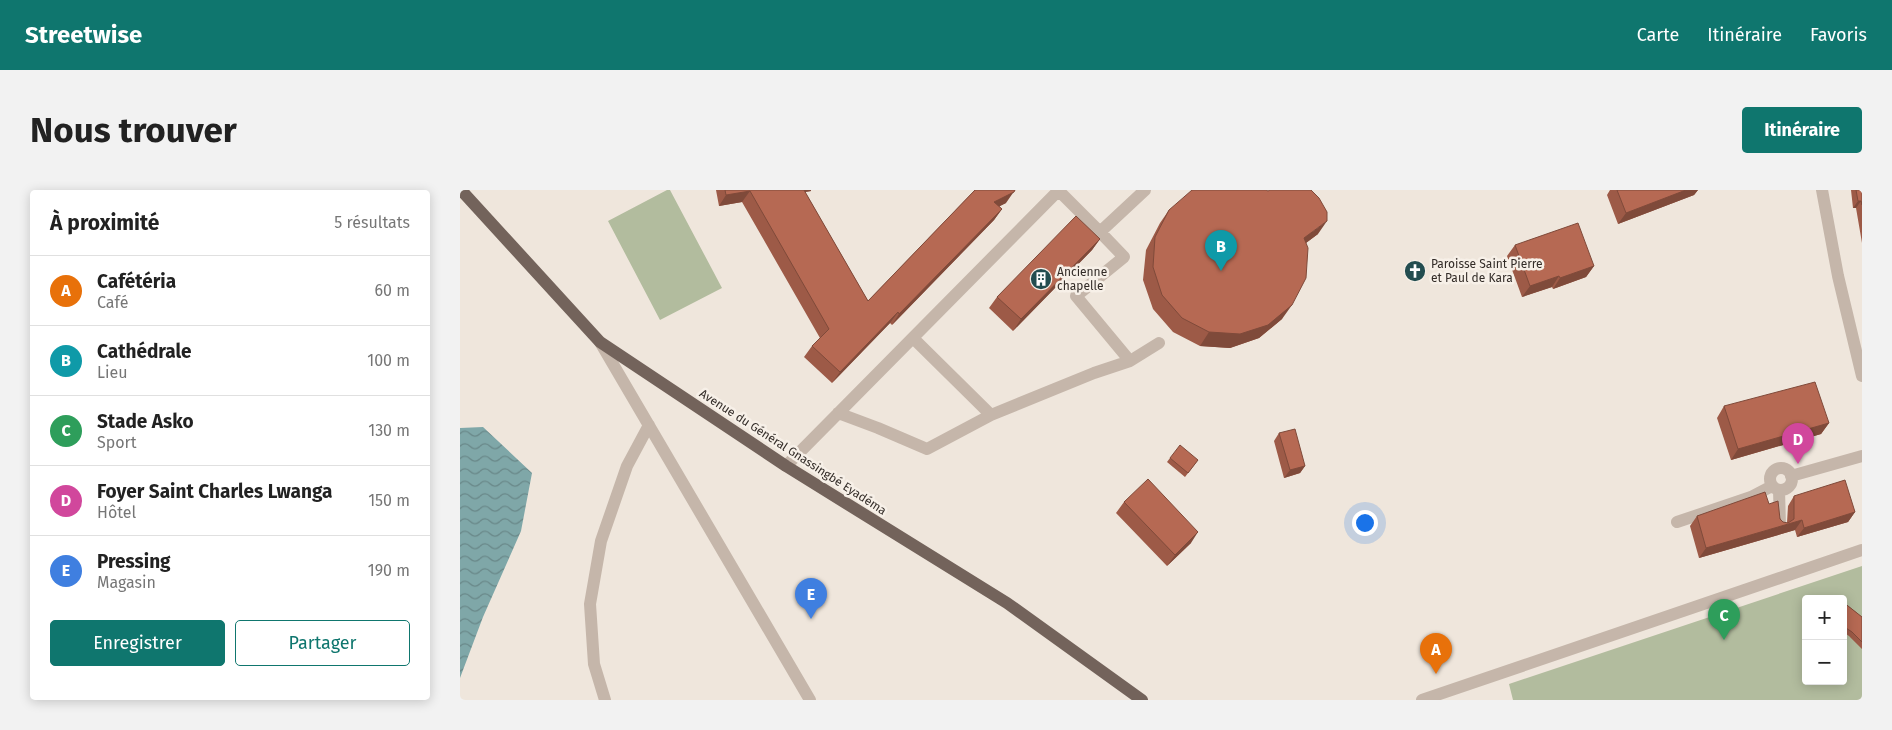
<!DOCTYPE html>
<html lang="fr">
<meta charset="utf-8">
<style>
:root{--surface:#fff;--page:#f2f2f2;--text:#222;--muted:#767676;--line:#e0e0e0;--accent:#0f766e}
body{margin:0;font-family:"Fira Sans",sans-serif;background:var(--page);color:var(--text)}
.controls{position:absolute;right:15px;bottom:15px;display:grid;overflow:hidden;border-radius:5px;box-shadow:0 2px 12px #0003}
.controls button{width:45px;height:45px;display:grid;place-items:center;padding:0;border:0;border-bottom:1px solid var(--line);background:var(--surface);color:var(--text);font:25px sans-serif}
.you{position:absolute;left:904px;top:332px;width:18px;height:18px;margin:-12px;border:4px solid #fff;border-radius:50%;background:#1a73e8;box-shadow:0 0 0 8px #1a73e833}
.badge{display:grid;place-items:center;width:32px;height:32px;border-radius:50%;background:var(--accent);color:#fff;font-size:16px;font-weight:700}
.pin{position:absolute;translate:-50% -41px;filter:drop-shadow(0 1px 2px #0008)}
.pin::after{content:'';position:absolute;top:26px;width:18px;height:15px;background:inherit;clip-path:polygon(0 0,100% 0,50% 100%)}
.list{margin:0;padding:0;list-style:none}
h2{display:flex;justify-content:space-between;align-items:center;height:65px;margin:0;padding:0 20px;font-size:21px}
h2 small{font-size:16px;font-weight:400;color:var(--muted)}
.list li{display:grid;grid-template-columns:32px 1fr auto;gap:15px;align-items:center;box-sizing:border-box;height:70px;padding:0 20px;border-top:1px solid var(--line)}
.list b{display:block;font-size:19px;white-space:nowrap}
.list p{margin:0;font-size:16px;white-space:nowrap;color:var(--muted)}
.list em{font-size:16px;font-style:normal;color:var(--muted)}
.actions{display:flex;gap:10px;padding:15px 20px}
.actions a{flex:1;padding:11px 0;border:1px solid var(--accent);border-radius:5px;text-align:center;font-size:18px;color:var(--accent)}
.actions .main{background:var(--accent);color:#fff}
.map{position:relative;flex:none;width:1402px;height:510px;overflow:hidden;border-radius:5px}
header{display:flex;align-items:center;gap:30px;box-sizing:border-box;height:70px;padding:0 25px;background:var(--accent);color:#fff}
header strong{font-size:24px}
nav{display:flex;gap:28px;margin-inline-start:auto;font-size:18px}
.intro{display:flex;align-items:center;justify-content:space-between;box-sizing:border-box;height:120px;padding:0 30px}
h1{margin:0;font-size:35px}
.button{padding:12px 22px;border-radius:5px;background:var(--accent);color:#fff;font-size:18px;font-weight:700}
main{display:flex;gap:30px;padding:0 30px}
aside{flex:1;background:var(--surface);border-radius:5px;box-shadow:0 2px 12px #0003}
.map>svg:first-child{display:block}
.grass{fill:#b2bc9e;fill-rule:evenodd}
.water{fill:url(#water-waves)}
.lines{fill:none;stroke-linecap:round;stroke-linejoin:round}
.minor{stroke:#c5b6aa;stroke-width:12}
.major{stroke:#73635b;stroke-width:12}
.wall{fill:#9d5a47}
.shaded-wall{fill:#7f4a3a}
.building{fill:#b66953;stroke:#7f4a3a}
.labels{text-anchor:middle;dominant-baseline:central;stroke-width:5;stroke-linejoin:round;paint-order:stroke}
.poi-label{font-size:12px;fill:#332c28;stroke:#f7f0e8;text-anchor:start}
.street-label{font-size:12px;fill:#332c28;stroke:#f7f0e8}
</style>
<header>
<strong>Streetwise</strong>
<nav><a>Carte</a><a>Itinéraire</a><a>Favoris</a></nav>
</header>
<div class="intro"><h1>Nous trouver</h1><a class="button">Itinéraire</a></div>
<main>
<aside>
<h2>À proximité<small>5 résultats</small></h2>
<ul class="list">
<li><span class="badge" style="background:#e8710a">A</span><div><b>Cafétéria</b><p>Café</p></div><em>60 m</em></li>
<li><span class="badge" style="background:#0f9aa8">B</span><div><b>Cathédrale</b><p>Lieu</p></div><em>100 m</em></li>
<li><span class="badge" style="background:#2e9e5b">C</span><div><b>Stade Asko</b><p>Sport</p></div><em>130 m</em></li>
<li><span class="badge" style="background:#d1479c">D</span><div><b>Foyer Saint Charles Lwanga</b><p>Hôtel</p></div><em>150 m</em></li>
<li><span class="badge" style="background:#3f7fe0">E</span><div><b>Pressing</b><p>Magasin</p></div><em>190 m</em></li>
</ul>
<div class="actions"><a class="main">Enregistrer</a><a>Partager</a></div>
</aside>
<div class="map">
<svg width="1402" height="510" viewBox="0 0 1402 510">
<defs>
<pattern id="water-waves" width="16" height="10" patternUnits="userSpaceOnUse" patternTransform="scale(1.25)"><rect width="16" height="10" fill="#7fa7a8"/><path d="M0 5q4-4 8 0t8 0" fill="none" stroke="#698889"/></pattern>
</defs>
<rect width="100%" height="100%" fill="#efe6dc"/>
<path class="grass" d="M 207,0 L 210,0 L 262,98 L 200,130 L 148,31 Z
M 1402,376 L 1402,510 L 1053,510 L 1049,494 ZM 1346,409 L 1383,409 L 1383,491 L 1346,491 Z"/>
<path class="water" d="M 23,237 L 72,283 L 61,341 L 23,427 L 0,488 L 0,238 Z"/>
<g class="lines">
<path class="minor" d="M 1362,0 L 1378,86 L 1402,186
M 599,1 L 640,42 L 685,0
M 640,42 L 664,67 L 616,106 L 670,171 L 699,153
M 453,148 L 531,225 L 634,183 L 670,171
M 140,152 L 350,510
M 378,223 L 418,238 L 467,259 L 531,225
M 326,276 L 599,0
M1310 289a11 11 0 1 1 22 0a11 11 0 1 1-22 0Z
M 1331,286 L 1402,266
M 1319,300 L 1320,335
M 1217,332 L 1291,307 L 1312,296
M 145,510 L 134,474 L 130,414 L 141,351 L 167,276 L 189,235
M 962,510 L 1402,360"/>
<path class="major" d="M 1,0 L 140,152 L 326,276 L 547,413 L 682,510"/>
</g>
<path class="wall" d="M 256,0 L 351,0 L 351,1 L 345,2 L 408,111 L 515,0 L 546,13 L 539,16 L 542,19 L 534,30 L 432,135 L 430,133 L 372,193 L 344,167 L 352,156 L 360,148 L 282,12 L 259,16 Z
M 1150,0 L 1238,0 L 1234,5 L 1158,34 L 1147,5 Z
M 1391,0 L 1402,0 L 1402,53 L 1396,18 L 1393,18 Z
M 709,20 L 858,44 L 846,53 L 822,129 L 799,148 L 770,158 L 740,156 L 713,142 L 693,119 L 683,90 L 686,60 L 700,33 Z
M 640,49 L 632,60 L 553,141 L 529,118 L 537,107 Z
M 1055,55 L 1134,76 L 1126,87 L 1093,99 L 1092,97 L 1062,107 L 1047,66 Z
M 1264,216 L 1369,233 L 1361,244 L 1271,270 L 1257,228 Z
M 819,243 L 845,276 L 840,283 L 824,288 L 814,251 Z
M 710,268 L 738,270 L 725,287 L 707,272 Z
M 1334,306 L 1395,322 L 1388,332 L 1337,347 L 1335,340 L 1239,368 L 1230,336 L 1237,326 L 1309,314 L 1323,332 L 1327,333 L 1328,316 Z
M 664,312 L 731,353 L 707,376 L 656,323 Z
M 1383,412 L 1402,427 L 1402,459 L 1389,446 L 1383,442 Z"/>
<path class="shaded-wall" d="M 335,0 L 351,0 L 351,1 L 333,4 Z
M 555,0 L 546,13 L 527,23 L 534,12 Z
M 1226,0 L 1238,0 L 1234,5 L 1158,34 L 1166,23 Z
M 290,1 L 282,12 L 259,16 L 266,5 Z
M 1398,11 L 1401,11 L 1396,18 L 1393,18 Z
M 542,19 L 534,30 L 432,135 L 439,124 Z
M 867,31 L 858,44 L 835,61 L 844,48 Z
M 640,49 L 632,60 L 553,141 L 561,129 Z
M 1134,76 L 1126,87 L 1093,99 L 1100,88 Z
M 1099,86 L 1092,97 L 1062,107 L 1070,96 Z
M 832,115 L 822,129 L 799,148 L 770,158 L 740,156 L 749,142 Z
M 438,122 L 430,133 L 372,193 L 380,182 Z
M 1369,233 L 1361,244 L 1271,270 L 1278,259 Z
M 845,276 L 840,283 L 824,288 L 830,280 Z
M 1395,322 L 1388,332 L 1337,347 L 1344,338 Z
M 1342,330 L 1335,340 L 1239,368 L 1246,358 Z
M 738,342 L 731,353 L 707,376 L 715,365 Z"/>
<path class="building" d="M 265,0 L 344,0 L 408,111 L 515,0 L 555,0 L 554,2 L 534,12 L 542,19 L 439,124 L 438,122 L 380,182 L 352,156 L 369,139 L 290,1 L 266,5 Z
M 732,0 L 806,0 L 808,1 L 810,0 L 851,0 L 859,8 L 867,22 L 867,31 L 844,48 L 848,58 L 846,88 L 832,115 L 808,135 L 780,144 L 749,142 L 722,128 L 702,105 L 693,77 L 695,47 L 709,20 Z
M 1157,0 L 1226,0 L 1166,23 Z
M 1396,0 L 1402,0 L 1402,15 L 1401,11 L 1398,11 Z
M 616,26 L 640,49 L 561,129 L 537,107 Z
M 1118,33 L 1134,76 L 1100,88 L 1099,86 L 1070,96 L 1055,55 Z
M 1355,192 L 1369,233 L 1278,259 L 1264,216 Z
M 835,239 L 845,276 L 830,280 L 819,243 Z
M 720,255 L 738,270 L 728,283 L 710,268 Z
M 688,289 L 738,342 L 715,365 L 664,312 Z
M 1385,290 L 1395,322 L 1344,338 L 1342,330 L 1246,358 L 1237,326 L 1305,302 L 1309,314 L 1318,311 L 1320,329 L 1323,332 L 1328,333 L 1334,329 L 1334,306 Z
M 1383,412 L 1402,427 L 1402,452 L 1392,442 L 1383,436 Z"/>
<defs>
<g id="church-disc" transform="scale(1.125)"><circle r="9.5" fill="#234d50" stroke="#f7f0e8"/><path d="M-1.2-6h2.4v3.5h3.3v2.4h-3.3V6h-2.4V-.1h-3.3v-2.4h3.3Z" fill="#fff"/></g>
<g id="building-disc" transform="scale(1.125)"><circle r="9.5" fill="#234d50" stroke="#f7f0e8"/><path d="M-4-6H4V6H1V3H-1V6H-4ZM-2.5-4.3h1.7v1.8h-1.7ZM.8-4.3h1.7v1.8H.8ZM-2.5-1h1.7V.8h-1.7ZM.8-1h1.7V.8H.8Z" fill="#fff"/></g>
</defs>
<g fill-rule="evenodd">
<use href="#church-disc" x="955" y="81"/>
<use href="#building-disc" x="581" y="89"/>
</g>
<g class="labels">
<g class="poi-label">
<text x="971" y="74">Paroisse Saint Pierre<tspan x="971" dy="14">et Paul de Kara</tspan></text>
<text x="597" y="82">Ancienne<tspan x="597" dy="14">chapelle</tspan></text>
</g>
<g class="street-label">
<text transform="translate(333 262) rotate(33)">Avenue du Général Gnassingbé Eyadéma</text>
</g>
</g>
</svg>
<div class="controls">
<button>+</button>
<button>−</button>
</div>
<div class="you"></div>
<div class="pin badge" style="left:976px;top:484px;background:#e8710a">A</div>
<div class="pin badge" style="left:761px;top:81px;background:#0f9aa8">B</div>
<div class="pin badge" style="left:1264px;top:450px;background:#2e9e5b">C</div>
<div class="pin badge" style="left:1338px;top:274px;background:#d1479c">D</div>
<div class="pin badge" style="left:351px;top:429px;background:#3f7fe0">E</div>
</div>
</main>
